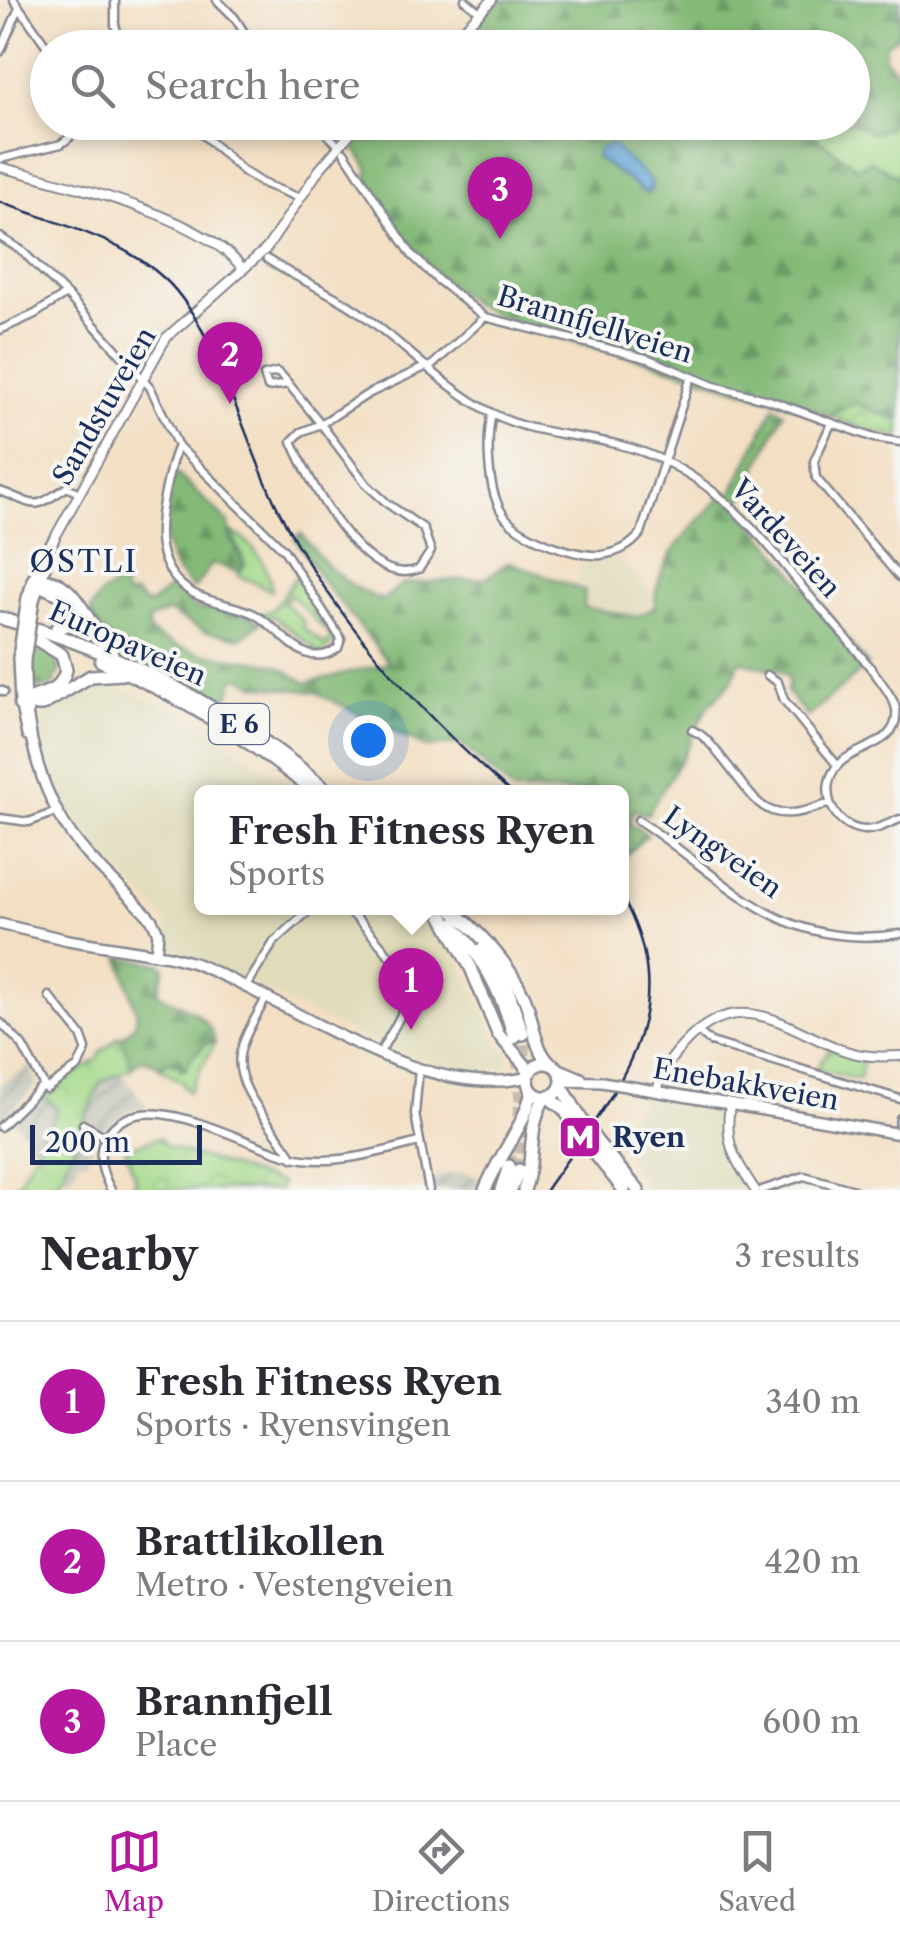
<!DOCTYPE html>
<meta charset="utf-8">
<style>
:root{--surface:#fff;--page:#f2f2f3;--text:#2b2b33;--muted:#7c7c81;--line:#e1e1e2;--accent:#b5179e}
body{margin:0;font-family:"Libre Caslon Text",serif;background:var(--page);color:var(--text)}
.scale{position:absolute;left:30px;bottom:25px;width:172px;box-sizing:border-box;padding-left:10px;border:5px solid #1b2f5e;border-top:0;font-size:28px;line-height:35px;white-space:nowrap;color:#1b2f5e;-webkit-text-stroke:8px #f6f6f2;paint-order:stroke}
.you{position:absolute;left:368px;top:740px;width:35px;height:35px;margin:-25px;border:8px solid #fff;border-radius:50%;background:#1a73e8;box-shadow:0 0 0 15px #1a73e833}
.badge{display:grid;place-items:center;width:65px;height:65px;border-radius:50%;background:var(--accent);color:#fff;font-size:32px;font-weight:700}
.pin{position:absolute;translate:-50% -82px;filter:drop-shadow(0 2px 5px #0008)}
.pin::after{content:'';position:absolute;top:52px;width:35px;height:30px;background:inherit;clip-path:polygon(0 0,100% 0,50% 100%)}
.popup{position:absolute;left:194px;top:785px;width:435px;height:130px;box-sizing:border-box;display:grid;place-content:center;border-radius:15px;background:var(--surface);filter:drop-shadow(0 2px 8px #0005);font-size:32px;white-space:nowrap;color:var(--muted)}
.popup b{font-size:38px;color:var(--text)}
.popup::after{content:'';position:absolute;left:50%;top:100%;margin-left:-20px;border:20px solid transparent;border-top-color:var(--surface)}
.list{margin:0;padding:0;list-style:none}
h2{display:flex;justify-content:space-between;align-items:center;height:130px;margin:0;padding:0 40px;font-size:42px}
h2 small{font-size:32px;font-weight:400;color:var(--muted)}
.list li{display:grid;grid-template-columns:65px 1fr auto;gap:30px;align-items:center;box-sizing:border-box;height:160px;padding:0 40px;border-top:2px solid var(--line)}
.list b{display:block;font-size:38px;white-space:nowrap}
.list p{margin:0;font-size:32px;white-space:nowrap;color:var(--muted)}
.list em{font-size:32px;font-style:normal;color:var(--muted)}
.icon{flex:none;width:55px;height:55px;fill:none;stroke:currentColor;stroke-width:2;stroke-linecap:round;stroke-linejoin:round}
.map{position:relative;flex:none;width:900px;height:1190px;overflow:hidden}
.search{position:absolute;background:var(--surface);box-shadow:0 5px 15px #0003;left:30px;right:30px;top:30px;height:110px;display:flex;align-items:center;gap:25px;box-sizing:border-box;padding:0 35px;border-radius:55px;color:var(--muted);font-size:38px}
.sheet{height:610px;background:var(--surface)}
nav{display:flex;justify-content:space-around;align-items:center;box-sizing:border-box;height:140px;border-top:2px solid var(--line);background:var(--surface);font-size:28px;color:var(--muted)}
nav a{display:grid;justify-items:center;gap:5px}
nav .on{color:var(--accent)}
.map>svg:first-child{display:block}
.built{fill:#e0dcbb}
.industrial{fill:url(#industrial-furrows)}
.green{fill:#a6da8b;stroke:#608474;stroke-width:2.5;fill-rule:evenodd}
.forest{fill:url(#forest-firs);stroke:#50746a;stroke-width:2.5;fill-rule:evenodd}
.park{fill:url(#park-crowns);stroke:#608474;stroke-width:2.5}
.water{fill:#65a5d8;stroke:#406a9b;stroke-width:2.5}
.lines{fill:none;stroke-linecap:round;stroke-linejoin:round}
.trunk-tunnel{stroke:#c8bcaf;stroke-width:11;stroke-dasharray:11 5.5;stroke-linecap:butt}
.minor-casing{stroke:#878790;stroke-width:11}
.tertiary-casing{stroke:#878790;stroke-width:12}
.secondary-casing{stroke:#878790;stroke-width:14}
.trunk-casing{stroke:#878790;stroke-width:16}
.minor{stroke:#fff;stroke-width:6}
.tertiary{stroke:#fff;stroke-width:8}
.secondary{stroke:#fff;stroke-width:9}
.trunk{stroke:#fff;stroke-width:11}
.rail{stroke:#1b2f5e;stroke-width:2.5}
.secondary-bridge-casing{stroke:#878790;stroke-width:14;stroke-linecap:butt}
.trunk-bridge-casing{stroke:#878790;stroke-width:16;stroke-linecap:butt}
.secondary-bridge{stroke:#fff;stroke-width:9}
.trunk-bridge{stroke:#fff;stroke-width:11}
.labels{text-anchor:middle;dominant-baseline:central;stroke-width:8;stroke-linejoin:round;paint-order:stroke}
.shield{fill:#f6f6f2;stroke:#5d6b8a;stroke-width:2.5}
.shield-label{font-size:25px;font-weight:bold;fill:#1b2f5e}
.street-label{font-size:28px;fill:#1b2f5e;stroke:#f6f6f2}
.poi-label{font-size:28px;font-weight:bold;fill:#1b2f5e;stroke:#f6f6f2;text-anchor:start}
.neighbourhood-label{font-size:30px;letter-spacing:2.5px;fill:#1b2f5e;stroke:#f6f6f2}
</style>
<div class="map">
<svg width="900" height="1190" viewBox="0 0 900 1190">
<defs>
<pattern id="industrial-furrows" width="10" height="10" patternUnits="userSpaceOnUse" patternTransform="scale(2.5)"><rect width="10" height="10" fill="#c4c5b9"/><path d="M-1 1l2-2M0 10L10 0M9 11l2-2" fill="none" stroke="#9ea09a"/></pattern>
<pattern id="forest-firs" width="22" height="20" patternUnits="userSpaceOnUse" patternTransform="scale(2.5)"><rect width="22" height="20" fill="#84ba77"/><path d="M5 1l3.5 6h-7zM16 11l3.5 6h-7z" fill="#6b9865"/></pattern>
<pattern id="park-crowns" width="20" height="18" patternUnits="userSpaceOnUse" patternTransform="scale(2.5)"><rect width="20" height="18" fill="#a6da8b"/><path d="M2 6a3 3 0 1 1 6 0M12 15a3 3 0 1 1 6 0" fill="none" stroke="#8ebb7a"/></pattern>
</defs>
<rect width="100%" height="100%" fill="#f6f6f2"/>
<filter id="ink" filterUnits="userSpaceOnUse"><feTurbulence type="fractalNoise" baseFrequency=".01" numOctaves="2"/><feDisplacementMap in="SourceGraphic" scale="20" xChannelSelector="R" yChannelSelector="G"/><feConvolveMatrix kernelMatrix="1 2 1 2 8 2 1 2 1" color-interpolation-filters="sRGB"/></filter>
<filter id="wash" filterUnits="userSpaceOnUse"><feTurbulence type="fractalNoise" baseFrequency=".0048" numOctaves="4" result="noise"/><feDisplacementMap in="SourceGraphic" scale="40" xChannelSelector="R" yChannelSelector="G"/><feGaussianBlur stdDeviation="2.25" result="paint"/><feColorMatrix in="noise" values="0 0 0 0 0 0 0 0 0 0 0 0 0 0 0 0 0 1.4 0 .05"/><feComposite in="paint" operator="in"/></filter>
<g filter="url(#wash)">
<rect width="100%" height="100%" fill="#f3dfc3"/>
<path class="built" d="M 619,557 L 652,597 L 652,602 L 636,615 L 587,604 L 587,589 L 576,583 L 585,558 L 610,560 Z
M 109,686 L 138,694 L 173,710 L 226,741 L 296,792 L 201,792 L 201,908 L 421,908 L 455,953 L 468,978 L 488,1024 L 508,1057 L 505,1069 L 497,1068 L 488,1073 L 449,1067 L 390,1050 L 168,946 L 167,920 L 96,847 L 71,813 L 46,768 L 40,719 L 73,695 Z
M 644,1096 L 668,1104 L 702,1108 L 718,1114 L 724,1143 L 750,1190 L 648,1190 L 616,1144 L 616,1138 Z"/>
<path class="industrial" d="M 31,1066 L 36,1085 L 0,1122 L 0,1084 Z
M 121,1073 L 148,1108 L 130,1110 L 107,1128 L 98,1130 L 84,1121 L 101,1082 Z
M 40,1095 L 45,1095 L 59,1110 L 36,1149 L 14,1120 Z
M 82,1128 L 90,1134 L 88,1140 L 94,1143 L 86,1161 L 80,1159 L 71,1178 L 61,1177 Z
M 465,1172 L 480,1179 L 475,1190 L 432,1190 L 432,1178 Z"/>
<path class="green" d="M 889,120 L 896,120 L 900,127 L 900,178 L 870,161 L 857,168 L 795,123 L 853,122 L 871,132 Z
M 232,532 C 255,543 268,566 272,591 L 237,575 L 245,565 Z
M 297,575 L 337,640 L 322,654 L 315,653 L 315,649 L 273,616 L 269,619 L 262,615 L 274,608 ZM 290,594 L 331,636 L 325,645 L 302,627 L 304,622 L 283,602 Z
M 208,1042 L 215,1043 L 188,1092 L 183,1087 L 183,1083 L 159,1068 L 170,1061 L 180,1062 L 180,1068 Z
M 830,1049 L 864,1058 L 859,1080 L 816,1069 Z"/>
<path class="forest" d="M 499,0 L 900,0 L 900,34 L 885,45 L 884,58 L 900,75 L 900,127 L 896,120 L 890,120 L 887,129 L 871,133 L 853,122 L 852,48 L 452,48 Z
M 367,122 L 795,122 L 857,168 L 870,161 L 900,178 L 900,421 L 854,403 L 831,416 C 767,399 705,377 641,359 C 590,345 511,329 468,300 C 431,274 406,240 381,204 L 384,202 L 366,178 L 369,171 C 365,160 354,151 352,139 ZM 610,144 L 651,181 L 652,187 L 647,194 L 598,159 L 598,150 Z
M 774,407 L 784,412 L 739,506 L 734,504 L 765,537 L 868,665 L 807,717 L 787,692 L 789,679 L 783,672 L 740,661 L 731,682 L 706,709 L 683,756 L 647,815 L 633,810 L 629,826 L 638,827 L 647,835 L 621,860 L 621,792 L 514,792 L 461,743 L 427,748 L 315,692 L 255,685 L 242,677 L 234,679 L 228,699 L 215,698 C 175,676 108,653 90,612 L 100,595 L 122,582 L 126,596 L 135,594 L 145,604 L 152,603 L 172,586 L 197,609 L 205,610 L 205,602 L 220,607 L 220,611 L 235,615 L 237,612 L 260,622 L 242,638 L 204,631 L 168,612 L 148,620 L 148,630 C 180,657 232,656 271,664 C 283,667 295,677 306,683 L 389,663 L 321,579 L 295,538 L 301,533 C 322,564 346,587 382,600 L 403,584 L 486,578 L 509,562 L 585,591 L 584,607 L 637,617 L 655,607 C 655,558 692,528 723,495 L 729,498 Z
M 174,471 L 229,523 L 230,536 L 244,565 L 239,571 C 228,572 222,563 212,564 L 194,589 C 153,557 165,515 174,471 Z
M 32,648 L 55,656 L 60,670 L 53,686 L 40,689 L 31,681 Z
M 120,957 L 161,964 L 165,968 L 157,993 C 179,1006 211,1013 215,1043 L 208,1042 L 193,1055 L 185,1070 L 181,1070 L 179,1062 L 175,1064 L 169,1061 L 161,1067 L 144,1059 L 131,1066 L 121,1039 L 135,1024 L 137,1014 Z"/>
<path class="park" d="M 854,403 L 900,421 L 900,437 L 870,431 L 831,416 Z
M 120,1036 L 132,1068 L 101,1082 L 55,1190 L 14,1190 L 58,1110 L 42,1094 L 98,1059 L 101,1052 Z
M 159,1138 L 166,1146 L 281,1183 L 279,1190 L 139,1189 L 133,1185 L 136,1181 L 125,1148 Z"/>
<path class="water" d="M 611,144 L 652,183 L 647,194 L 596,157 L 598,150 Z"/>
</g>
<g filter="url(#ink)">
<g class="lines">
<path class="trunk-tunnel" d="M 509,1166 L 520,1103 L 517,1051
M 519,1170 L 529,1102 L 523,1034"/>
<g class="minor-casing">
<path id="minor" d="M 14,0 L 48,48
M 115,0 L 115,25 L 123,48
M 217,0 L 235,18 L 254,48
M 465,0 L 480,12
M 0,52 L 19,8
M 189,122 L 243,171 L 262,183 L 300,198
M 315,122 L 338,145
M 344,152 L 412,255 L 439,281 L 485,317 L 649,359 L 714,386 L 769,400 L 874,438 L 900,442
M 0,159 L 61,144 L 69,138 L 78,122
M 0,237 L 21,250 L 69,297 L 150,387 L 178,446 L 284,550 L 341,639 L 338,648 C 304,673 284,630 254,614 C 234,604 207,603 188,590 C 151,564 158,521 167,483 C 170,470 172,458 178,446
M 267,259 C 296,279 328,290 359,312 C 404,344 443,387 492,413 C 530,434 575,434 616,444 C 694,462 747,516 794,577 C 814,603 892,685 896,709 C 900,745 859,745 841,762 C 816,784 830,827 864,830 C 876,831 889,823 900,819
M 0,330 L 35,314 L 66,294
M 429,368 L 485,317
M 289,384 L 268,387 L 264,375 L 277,372 L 283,377 L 321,424 L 368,394 L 427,366
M 492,413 C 486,440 487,490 503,514 C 517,536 575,557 601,555 C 618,553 632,545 641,533 L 691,377
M 321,424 L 367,485 L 388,504 L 423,528 L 431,551 L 419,569 C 365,591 308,479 292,441 L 301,432 Z
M 831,424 L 814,461 L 816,478 L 900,578
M 0,491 C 39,505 30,512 67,487 L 79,493
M 767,675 L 778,682 L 784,700 L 837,765
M 0,690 L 4,692
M 692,730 C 706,736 712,746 721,757 C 761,806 763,828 830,803
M 0,818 L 29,822 L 58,811
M 638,820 C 729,880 777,952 900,934
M 346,908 C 363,924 411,973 407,996 C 404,1015 389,1035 380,1053
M 246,987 L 274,942 L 312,908
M 266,998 C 257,1016 243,1036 240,1055 C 234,1089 277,1130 293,1158
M 0,1022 L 22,1045 L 46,1089 L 78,1067 L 86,1049 L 81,1035 L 49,996
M 697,1031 L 711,1042 L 900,1099
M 419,1069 L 415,1114 L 429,1190
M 83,1124 L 106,1137
M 0,1127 L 43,1085
M 898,1134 L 900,1118
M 111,1190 C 101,1172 95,1150 109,1132 C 149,1080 254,1154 304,1159 C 340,1164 384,1151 419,1142
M 762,1190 L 804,1176 L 854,1190"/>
</g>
<g class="tertiary-casing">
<path id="tertiary" d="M 445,48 L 492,0
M 0,167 C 64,184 203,215 243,269
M 53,541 L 166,338 L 267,248 L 319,170 L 360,122
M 657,1091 C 663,1068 672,1056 689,1039 C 744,984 791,1033 846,1051 C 864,1057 881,1057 900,1056
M 730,1105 C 724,1144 734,1158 755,1190"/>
</g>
<g class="secondary-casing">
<path id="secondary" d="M 27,598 L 37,568 L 53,541
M 34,600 L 49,555
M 18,658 L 20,702 L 27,735
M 25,660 C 23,729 40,802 87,854 C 107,877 132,897 152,920 L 158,933 L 156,954
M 0,924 L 68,940 L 169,956 L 194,963 C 289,1000 423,1104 528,1077
M 557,1068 L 581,1078
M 562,1081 L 602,1082
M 632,1087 L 900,1134"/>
</g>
<g class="trunk-casing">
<path id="trunk" d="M 33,580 C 76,572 89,630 112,654
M 33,580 C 46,592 65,592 76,606 L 74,623 L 57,628
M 0,618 C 121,651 234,710 329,792
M 101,661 C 177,695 250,739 314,792
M 20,705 C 37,690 59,698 66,670 L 62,655 L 26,633
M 20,705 L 42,705 L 91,676 L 122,674
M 453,911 C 482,935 508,962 524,997 C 534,1020 532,1045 550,1064
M 441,913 L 471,968 L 498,1034 L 524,1064 L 529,1074
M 452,924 C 483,956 503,994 514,1038
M 483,948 L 507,987 L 523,1034
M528 1080a17 17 0 1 1 34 0a17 17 0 1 1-34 0Z
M 561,1085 L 581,1119
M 548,1097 L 563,1108 L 576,1127
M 597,1142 L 638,1190
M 592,1150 L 624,1190
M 485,1190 C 499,1155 524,1128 532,1091
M 501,1190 L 509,1166
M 511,1190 L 519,1170
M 524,1190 C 536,1159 526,1127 545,1097"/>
</g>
<use href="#minor" class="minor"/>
<use href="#tertiary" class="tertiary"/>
<use href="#secondary" class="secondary"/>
<use href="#trunk" class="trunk"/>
<path class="rail" d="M 0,202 C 55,223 121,238 165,279 C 218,329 244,443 279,511 C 334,619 419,712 510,792
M 546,1190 C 612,1094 689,1017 621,895"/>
<g class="secondary-bridge-casing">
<path id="secondary-bridge" d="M 18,658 L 27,598
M 25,660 L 34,600
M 602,1082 L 632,1087"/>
</g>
<g class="trunk-bridge-casing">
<path id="trunk-bridge" d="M 581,1119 L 597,1142
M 576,1127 L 592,1150"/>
</g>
<use href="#secondary-bridge" class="secondary-bridge"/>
<use href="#trunk-bridge" class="trunk-bridge"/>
</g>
</g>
<defs>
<g id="metro-square" transform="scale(2.25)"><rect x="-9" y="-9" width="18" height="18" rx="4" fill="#b5179e" stroke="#f6f6f2"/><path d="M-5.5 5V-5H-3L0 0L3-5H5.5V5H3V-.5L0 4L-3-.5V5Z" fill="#fff"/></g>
</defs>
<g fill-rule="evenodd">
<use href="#metro-square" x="580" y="1137"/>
</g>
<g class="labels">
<rect class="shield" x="209" y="704" width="60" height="40" rx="8"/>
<g class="shield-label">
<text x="239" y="724">E 6</text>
</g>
<g class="street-label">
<text transform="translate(595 324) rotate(17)">Brannfjellveien</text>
<text transform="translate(104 406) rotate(-60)">Sandstuveien</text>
<text transform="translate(786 538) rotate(48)">Vardeveien</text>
<text transform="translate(128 643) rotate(24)">Europaveien</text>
<text transform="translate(723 852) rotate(35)">Lyngveien</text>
<text transform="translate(746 1084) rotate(10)">Enebakkveien</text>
</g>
<g class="poi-label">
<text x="612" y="1137">Ryen</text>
</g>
<g class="neighbourhood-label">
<text x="84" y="561">ØSTLI</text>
</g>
</g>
</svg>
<div class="scale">200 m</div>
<div class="you"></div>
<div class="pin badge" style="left:411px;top:1030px">1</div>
<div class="popup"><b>Fresh Fitness Ryen</b>Sports</div>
<div class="pin badge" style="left:230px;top:404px">2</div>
<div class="pin badge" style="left:500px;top:239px">3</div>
<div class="search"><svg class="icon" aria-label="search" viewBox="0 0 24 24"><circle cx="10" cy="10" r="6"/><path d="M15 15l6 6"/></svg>Search here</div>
</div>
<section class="sheet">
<h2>Nearby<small>3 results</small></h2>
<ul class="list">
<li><span class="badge">1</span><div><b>Fresh Fitness Ryen</b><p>Sports · Ryensvingen</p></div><em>340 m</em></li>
<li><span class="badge">2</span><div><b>Brattlikollen</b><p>Metro · Vestengveien</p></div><em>420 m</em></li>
<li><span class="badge">3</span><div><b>Brannfjell</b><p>Place</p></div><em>600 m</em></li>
</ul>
</section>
<nav>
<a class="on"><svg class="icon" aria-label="map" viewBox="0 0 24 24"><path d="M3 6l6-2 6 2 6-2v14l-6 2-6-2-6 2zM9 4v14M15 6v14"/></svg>Map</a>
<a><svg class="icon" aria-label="directions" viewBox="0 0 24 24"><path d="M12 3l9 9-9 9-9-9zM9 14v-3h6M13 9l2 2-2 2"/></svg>Directions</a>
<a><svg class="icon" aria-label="saved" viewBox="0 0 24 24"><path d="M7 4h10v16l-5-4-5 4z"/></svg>Saved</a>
</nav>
